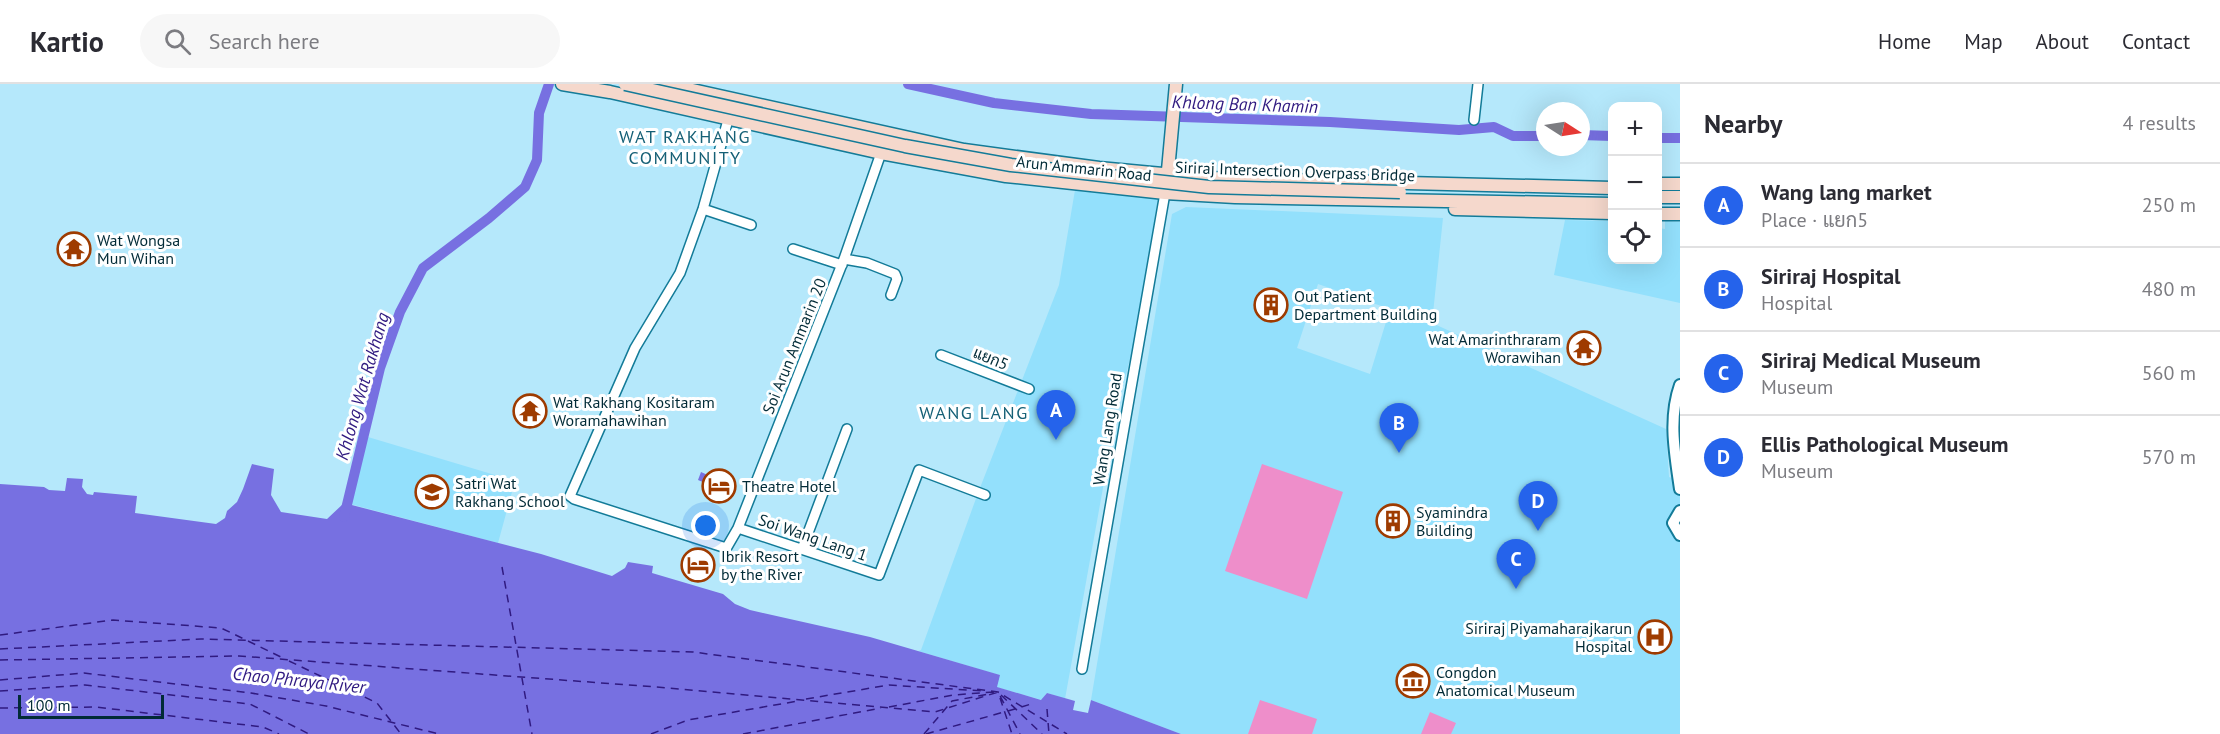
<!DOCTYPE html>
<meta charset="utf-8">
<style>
:root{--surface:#fff;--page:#f7f7f7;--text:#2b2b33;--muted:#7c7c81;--line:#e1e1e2;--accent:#2563eb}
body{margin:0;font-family:"PT Sans",Sarabun,sans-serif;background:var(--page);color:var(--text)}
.controls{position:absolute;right:18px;top:18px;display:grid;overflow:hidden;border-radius:12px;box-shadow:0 6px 24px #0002}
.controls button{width:54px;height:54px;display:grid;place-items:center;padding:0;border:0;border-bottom:2px solid var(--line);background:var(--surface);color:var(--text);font:30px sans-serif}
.compass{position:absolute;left:1536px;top:18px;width:54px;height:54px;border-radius:50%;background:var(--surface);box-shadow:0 6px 24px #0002;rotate:102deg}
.scale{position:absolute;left:18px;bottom:15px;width:146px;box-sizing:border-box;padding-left:6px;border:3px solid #022b37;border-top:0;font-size:16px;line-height:21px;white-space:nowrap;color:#022b37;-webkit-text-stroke:4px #fff;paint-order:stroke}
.you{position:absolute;left:706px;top:442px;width:21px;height:21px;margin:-15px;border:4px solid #fff;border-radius:50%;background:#1a73e8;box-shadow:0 0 0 9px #1a73e833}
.badge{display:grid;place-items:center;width:39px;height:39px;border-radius:50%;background:var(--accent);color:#fff;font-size:20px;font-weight:700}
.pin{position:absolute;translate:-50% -50px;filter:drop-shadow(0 2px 3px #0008)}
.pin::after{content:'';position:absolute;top:32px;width:21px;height:18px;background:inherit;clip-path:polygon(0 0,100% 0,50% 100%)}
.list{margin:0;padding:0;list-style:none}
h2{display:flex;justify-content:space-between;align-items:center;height:78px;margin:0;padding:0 24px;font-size:26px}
h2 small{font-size:20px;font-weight:400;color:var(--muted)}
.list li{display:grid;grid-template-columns:39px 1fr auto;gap:18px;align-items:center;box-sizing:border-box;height:84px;padding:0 24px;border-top:2px solid var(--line)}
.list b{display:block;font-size:22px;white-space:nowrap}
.list p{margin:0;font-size:20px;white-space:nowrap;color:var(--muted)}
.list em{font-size:20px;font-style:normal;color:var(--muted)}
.icon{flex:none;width:33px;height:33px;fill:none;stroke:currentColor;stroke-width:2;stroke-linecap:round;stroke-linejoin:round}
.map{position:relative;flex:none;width:1680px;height:650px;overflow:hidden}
header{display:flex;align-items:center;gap:36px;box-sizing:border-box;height:84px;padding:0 30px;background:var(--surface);border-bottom:2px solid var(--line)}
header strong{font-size:28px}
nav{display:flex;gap:33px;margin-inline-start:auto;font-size:21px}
.search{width:420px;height:54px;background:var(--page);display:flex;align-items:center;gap:15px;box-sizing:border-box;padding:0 21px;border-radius:33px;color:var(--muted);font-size:22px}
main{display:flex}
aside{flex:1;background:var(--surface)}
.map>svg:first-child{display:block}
.built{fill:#93e0fc;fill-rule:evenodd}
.green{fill:#ee8eca}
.water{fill:#7770e1}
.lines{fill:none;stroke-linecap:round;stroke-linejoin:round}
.canal{stroke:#7770e1;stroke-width:10}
.ferry{stroke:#301a80;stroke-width:1.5;stroke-dasharray:8 6;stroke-linecap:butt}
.minor-casing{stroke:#137b98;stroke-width:12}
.tertiary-casing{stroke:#137b98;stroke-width:14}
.secondary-casing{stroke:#137b98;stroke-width:15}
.minor{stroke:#fff;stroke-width:9}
.tertiary{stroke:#fff;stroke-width:10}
.secondary{stroke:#f5d8cc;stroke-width:12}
.secondary-bridge-casing{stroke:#137b98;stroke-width:15;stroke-linecap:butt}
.secondary-bridge{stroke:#f5d8cc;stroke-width:12}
.labels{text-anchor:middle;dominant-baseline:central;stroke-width:6;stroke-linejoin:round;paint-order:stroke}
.street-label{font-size:16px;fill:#022b37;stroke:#fff}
.poi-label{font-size:16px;fill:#022b37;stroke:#fff;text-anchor:start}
.water-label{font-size:18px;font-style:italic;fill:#301a80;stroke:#fff}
.neighbourhood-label{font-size:18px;letter-spacing:1.5px;fill:#156076;stroke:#fff}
</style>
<header>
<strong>Kartio</strong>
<div class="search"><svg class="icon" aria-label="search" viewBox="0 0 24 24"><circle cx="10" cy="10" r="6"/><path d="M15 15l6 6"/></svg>Search here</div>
<nav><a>Home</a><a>Map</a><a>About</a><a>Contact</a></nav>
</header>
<main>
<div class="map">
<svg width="1680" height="650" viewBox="0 0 1680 650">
<rect width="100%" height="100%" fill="#b5e8fb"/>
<path class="built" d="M 1075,106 L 1158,115 L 1132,267 L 1117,326 L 1065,615 L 1047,609 L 1042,616 L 996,603 L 999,591 L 918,567 L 921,566 L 978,409 L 1059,201 Z
M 1186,123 L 1443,134 L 1432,239 L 1666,345 L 1669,393 L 1680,397 L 1680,650 L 1181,650 L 1091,616 L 1172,130 ZM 1318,200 L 1390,225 L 1370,290 L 1297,264 Z
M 1565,136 L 1612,137 L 1612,176 L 1658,176 L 1658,144 L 1665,145 L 1665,137 L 1680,138 L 1680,219 L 1554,191 Z
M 368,353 L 515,397 L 498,459 L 350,420 Z"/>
<path class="green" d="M 1262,380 L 1343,408 L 1307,515 L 1225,487 Z
M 1260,616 L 1317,635 L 1312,650 L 1248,650 Z
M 1430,628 L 1456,639 L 1451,650 L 1421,650 Z"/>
<path class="water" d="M 252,380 L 274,385 L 271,411 L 281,428 L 327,435 L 344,419 L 541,470 L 612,492 L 625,484 L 628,478 L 653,482 L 652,489 L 723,510 L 735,520 L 750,526 L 870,553 L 1000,591 L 997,603 L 1041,616 L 1047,609 L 1075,617 L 1073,626 L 1088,629 L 1091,616 L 1181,650 L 0,650 L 0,400 L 44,403 L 49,406 L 65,407 L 67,394 L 83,395 L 82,403 L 87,410 L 93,411 L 94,408 L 137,412 L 135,429 L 216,440 L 225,434 L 227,427 L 237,418 L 243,405 Z
M 701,388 L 723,398 L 719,405 L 698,396 Z"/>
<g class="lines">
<path class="canal" d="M 908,0 L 994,19 L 1091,30 L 1330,38 L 1459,46 L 1494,43 L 1513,52 L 1545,52
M 1581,51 L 1612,52
M 1658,54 L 1680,54
M 344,433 L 380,284 L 400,228 L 423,184 L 489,134 L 525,103 L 537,76 L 539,29 L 549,0"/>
<path class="ferry" d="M 502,483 L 532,650
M 0,551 L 113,536 L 221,544 L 244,555
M 248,557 L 285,575
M 0,565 L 201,555 L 693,568 L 998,608 L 1067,650
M 0,576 L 239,572 L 656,603 L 935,628 L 998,608 L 1020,650
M 289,577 L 377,619 L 401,650
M 0,596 L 84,589 L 251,609 L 326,622 L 439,650
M 0,607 L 85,601 L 250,620 L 309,650
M 1001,611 L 1042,650
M 1000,614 L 1012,650
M 806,615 L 889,601 L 983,607
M 889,623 L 953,611 L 994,608
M 0,624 L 96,623 L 263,643 L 279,650
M 1047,625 L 1049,650
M 1008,627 L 1031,620
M 651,650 L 688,636 L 798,617
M 743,650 L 881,624
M 924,650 L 952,617 L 989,610
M 926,650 L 1004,628"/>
<g class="minor-casing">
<path id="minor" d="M 728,36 L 703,125 L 680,189 L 635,264 L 570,412 L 574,415 L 723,463 L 727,463 L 738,444 L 844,175 L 881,69
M 1474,36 L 1478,0
M 703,125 L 751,141
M 793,165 L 842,181
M 844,175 L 867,179 L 895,190 L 897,195 L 891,211
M 941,271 L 1029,305
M 738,444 L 879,491 L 919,386 L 985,411
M 802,465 L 847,345
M 1082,585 L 1165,109"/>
</g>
<g class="tertiary-casing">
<path id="tertiary" d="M 1680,301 C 1668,335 1675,370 1680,405
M 1680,427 L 1673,439 L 1680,451"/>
</g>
<g class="secondary-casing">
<path id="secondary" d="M 562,0 L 610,8 L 881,69 L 1006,92 L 1165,109 L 1235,113 L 1612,120
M 665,0 L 964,66 L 1099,84 L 1205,94 L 1612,104
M 1167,97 L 1176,0
M 1658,100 L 1680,100
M 1658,113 L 1680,113
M 1455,125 L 1612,129
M 1658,130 L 1680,130"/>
</g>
<use href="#minor" class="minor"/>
<use href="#tertiary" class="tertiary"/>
<use href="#secondary" class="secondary"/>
<g class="secondary-bridge-casing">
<path id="secondary-bridge" d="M 625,0 L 905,62 L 1011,81 L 1209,103 L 1400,108"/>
</g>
<use href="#secondary-bridge" class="secondary-bridge"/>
</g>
<defs>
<g id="temple-ring" transform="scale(1.725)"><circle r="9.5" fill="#fff" stroke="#9e3b00" stroke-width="1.5"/><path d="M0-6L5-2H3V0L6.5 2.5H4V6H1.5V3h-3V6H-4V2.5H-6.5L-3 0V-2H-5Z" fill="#9e3b00"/></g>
<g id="building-ring" transform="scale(1.725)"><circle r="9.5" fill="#fff" stroke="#9e3b00" stroke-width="1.5"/><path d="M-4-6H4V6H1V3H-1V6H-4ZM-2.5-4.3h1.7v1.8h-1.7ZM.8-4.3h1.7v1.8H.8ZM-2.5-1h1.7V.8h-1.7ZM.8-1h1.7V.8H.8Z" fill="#9e3b00"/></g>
<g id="hotel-ring" transform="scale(1.725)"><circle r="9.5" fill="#fff" stroke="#9e3b00" stroke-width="1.5"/><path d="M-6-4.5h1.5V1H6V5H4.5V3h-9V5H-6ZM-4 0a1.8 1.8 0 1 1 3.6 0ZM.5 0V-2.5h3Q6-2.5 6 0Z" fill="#9e3b00"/></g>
<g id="school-ring" transform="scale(1.725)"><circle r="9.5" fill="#fff" stroke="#9e3b00" stroke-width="1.5"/><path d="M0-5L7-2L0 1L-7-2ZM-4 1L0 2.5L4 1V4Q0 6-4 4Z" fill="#9e3b00"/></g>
<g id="hospital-ring" transform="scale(1.725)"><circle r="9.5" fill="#fff" stroke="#9e3b00" stroke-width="1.5"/><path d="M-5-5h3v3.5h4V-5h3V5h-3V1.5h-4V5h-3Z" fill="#9e3b00"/></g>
<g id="museum-ring" transform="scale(1.725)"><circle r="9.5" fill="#fff" stroke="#9e3b00" stroke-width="1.5"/><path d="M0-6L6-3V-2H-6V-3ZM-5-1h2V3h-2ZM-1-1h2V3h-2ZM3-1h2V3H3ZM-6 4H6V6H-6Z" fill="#9e3b00"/></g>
</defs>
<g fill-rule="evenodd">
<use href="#temple-ring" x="74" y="165"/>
<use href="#building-ring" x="1271" y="221"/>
<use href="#temple-ring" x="1584" y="264"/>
<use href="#temple-ring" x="530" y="327"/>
<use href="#hotel-ring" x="719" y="402"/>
<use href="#school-ring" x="432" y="408"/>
<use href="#building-ring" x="1393" y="437"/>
<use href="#hotel-ring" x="698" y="481"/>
<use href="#hospital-ring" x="1655" y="553"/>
<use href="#museum-ring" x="1413" y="597"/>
</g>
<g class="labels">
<g class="street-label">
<text transform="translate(1084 84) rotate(6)">Arun Ammarin Road</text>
<text transform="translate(1295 87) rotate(2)">Siriraj Intersection Overpass Bridge</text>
<text transform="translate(794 262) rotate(-68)">Soi Arun Ammarin 20</text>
<text transform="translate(991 274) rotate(22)">แยก5</text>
<text transform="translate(1107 345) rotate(-81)">Wang Lang Road</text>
<text transform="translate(813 453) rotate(19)">Soi Wang Lang 1</text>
</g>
<g class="poi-label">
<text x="97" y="156">Wat Wongsa<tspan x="97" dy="18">Mun Wihan</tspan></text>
<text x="1294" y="212">Out Patient<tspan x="1294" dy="18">Department Building</tspan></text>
<text x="1561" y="255" text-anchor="end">Wat Amarinthraram<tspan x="1561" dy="18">Worawihan</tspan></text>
<text x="553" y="318">Wat Rakhang Kositaram<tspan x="553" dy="18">Woramahawihan</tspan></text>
<text x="455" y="399">Satri Wat<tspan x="455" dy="18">Rakhang School</tspan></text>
<text x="742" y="402">Theatre Hotel</text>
<text x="1416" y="428">Syamindra<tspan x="1416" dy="18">Building</tspan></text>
<text x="721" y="472">Ibrik Resort<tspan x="721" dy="18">by the River</tspan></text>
<text x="1632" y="544" text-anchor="end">Siriraj Piyamaharajkarun<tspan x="1632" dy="18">Hospital</tspan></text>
<text x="1436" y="588">Congdon<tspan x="1436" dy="18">Anatomical Museum</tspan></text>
</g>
<g class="water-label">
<text transform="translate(1245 20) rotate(2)">Khlong Ban Khamin</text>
<text transform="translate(362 302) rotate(-74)">Khlong Wat Rakhang</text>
<text transform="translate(299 596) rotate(6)">Chao Phraya River</text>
</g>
<g class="neighbourhood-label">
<text x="685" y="52">WAT RAKHANG<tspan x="685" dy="21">COMMUNITY</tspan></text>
<text x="974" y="328">WANG LANG</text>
</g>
</g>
</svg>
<div class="controls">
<button>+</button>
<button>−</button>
<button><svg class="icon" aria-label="locate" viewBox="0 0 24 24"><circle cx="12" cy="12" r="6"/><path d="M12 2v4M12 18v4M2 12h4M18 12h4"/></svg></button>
</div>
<svg class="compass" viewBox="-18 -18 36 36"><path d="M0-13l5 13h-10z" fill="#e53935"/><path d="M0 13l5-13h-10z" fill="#7c7c81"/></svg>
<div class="scale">100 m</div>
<div class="you"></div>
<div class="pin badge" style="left:1056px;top:356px">A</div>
<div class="pin badge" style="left:1399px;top:369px">B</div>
<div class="pin badge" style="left:1516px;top:505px">C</div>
<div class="pin badge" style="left:1538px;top:447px">D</div>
</div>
<aside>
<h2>Nearby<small>4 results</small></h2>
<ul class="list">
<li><span class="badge">A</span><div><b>Wang lang market</b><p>Place · แยก5</p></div><em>250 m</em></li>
<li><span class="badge">B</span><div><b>Siriraj Hospital</b><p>Hospital</p></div><em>480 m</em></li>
<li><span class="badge">C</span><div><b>Siriraj Medical Museum</b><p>Museum</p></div><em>560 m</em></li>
<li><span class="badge">D</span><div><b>Ellis Pathological Museum</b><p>Museum</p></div><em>570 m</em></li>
</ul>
</aside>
</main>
